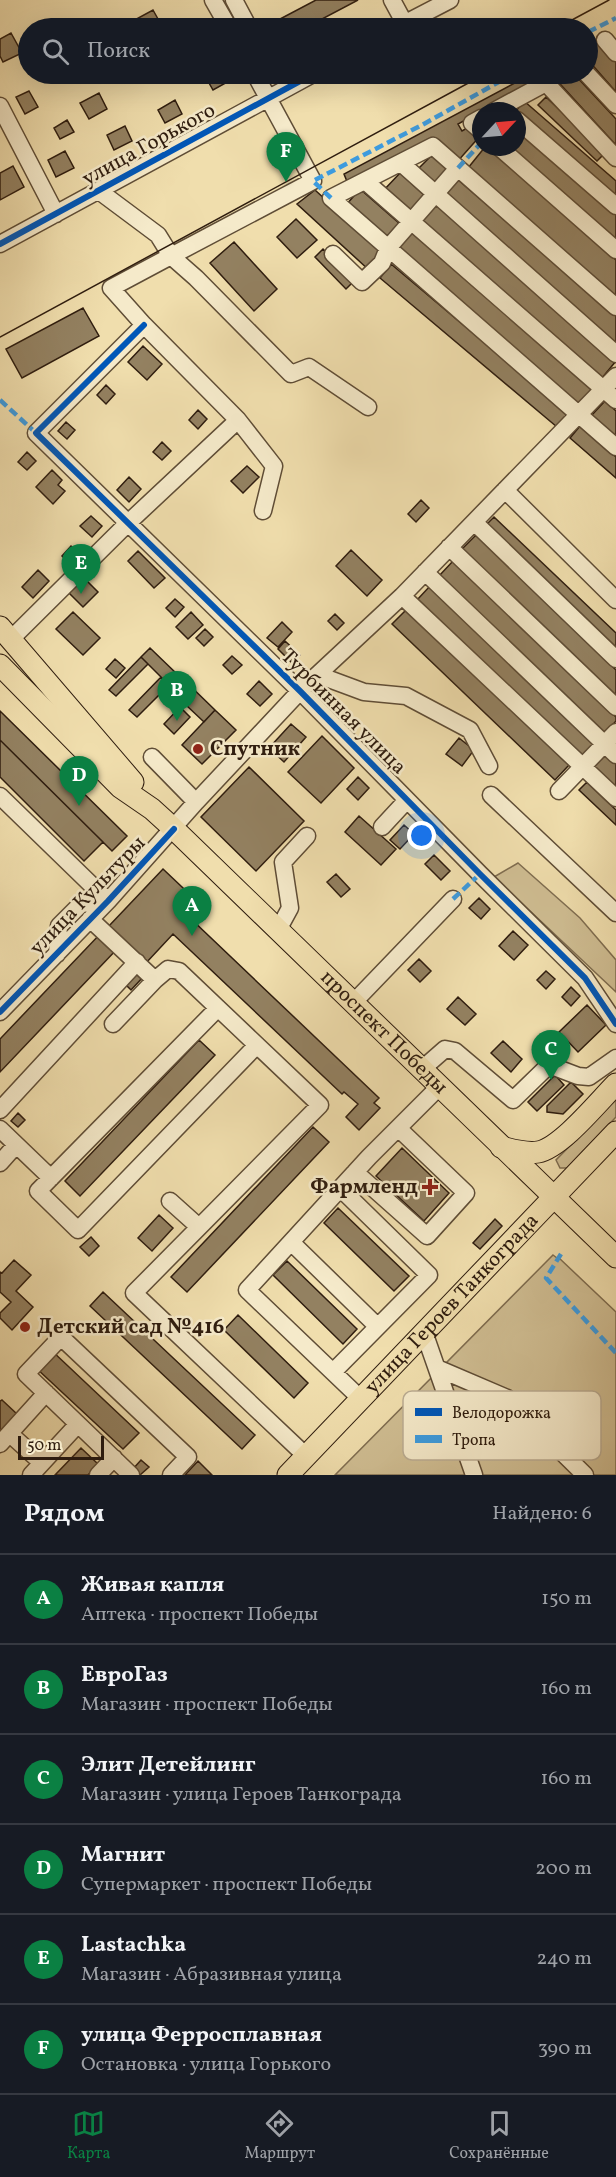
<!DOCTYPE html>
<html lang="ru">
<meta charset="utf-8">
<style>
:root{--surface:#171b24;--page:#20242c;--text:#f1f3f6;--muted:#9ea1a6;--line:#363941;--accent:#0b8043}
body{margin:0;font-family:Vollkorn,serif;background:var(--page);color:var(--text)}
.compass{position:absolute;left:472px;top:102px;width:54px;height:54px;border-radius:50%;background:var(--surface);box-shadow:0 6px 24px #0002;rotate:64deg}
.scale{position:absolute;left:18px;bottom:15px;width:86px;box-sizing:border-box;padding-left:6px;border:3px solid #2f1d0f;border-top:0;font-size:16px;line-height:21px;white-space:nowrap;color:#2f1d0f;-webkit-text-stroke:4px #f5eaca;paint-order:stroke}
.you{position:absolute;left:422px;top:836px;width:21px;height:21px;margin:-15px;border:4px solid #fff;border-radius:50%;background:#1a73e8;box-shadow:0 0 0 9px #1a73e833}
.badge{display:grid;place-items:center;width:39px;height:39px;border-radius:50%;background:var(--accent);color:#fff;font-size:20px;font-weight:700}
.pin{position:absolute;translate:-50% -50px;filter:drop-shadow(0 2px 3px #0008)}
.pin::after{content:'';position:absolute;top:32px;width:21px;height:18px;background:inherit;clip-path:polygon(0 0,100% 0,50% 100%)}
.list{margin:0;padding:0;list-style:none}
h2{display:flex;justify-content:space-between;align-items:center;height:78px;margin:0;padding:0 24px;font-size:26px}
h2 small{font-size:20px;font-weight:400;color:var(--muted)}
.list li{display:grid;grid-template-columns:39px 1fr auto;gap:18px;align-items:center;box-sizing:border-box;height:90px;padding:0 24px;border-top:2px solid var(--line)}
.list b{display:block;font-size:22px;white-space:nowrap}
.list p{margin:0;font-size:20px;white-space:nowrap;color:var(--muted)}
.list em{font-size:20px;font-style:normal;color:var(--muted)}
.icon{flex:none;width:33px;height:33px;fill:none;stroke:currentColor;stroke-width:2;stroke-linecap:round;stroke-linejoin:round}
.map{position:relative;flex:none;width:616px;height:1475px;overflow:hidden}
.search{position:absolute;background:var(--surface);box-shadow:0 6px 24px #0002;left:18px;right:18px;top:18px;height:66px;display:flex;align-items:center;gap:15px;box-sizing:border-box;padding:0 21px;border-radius:33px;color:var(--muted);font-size:22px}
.sheet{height:618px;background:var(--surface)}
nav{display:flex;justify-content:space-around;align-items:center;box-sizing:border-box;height:84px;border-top:2px solid var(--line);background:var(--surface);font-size:16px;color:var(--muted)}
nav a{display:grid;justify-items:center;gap:3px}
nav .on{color:var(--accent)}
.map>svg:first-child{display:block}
.green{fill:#cfbd92;stroke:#7f6d50;stroke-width:1.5}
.building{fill:#938161;stroke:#2f1d0f;stroke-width:1.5}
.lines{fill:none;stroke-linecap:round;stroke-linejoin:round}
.minor-casing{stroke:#5f4d36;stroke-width:19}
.major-casing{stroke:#2f1d0f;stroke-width:23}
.minor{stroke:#f5eaca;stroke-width:16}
.major{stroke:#f0dead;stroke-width:21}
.tram{stroke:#2f1d0f;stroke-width:1.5}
.quiet{stroke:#3d9bde;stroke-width:4.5;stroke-dasharray:9 4.5;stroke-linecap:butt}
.cycleway-casing{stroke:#f5eaca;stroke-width:10}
.cycleway{stroke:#0057b8;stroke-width:6}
.poi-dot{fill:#8f2418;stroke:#f5eaca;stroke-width:2}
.labels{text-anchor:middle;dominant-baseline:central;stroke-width:5;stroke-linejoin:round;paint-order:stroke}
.street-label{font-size:21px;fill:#2f1d0f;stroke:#f5eaca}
.poi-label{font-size:21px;font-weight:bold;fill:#2f1d0f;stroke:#f5eaca;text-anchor:start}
.key{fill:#f5eaca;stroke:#baac92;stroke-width:1.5}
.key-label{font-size:16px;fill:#2f1d0f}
</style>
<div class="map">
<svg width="616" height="1475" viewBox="0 0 616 1475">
<rect width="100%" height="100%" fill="#f0dead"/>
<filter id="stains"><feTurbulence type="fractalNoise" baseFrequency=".00333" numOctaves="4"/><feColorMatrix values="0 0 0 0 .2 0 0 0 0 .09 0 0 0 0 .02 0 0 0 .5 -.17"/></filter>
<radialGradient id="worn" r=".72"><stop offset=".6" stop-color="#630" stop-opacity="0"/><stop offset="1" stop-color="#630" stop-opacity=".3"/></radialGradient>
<path class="green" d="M 518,863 L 580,918 L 616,960 L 616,992 L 494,877 Z
M 616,1099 L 616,1117 L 567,1168 L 560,1168 L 556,1160 Z
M 553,1255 L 557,1258 L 558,1257 L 616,1312 L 616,1475 L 335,1475 Z"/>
<path class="building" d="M 316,0 L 358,0 L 305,28 L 263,28 Z
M 153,10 L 163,28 L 132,28 L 129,23 Z
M 11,33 L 22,53 L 3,62 L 0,56 L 0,39 Z
M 598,42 L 616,62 L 616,92 L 588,60 L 588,47 Z
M 204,74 L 227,74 L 231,80 L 213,90 Z
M 551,74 L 574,74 L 616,119 L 616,145 Z
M 528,76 L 532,83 L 458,124 L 462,131 L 469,127 L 480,136 L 457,162 L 432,139 L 348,184 L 344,174 Z
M 29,91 L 38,107 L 25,114 L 16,97 Z
M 99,93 L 107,109 L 89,119 L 80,103 Z
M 546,97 L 605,153 L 597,161 L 538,105 Z
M 175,100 L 182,114 L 165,123 L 158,110 Z
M 524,101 L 616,181 L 616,201 L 517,113 L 516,111 Z
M 67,120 L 74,132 L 60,139 L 54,128 Z
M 125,126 L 132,141 L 114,150 L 107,135 Z
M 517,129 L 616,215 L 616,243 L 505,147 L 517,147 Z
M 485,147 L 488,147 L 616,260 L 616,298 L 468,168 Z
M 65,151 L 74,168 L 56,177 L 48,160 Z
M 432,155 L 449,171 L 435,187 L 417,170 Z
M 13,166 L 24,187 L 0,200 L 0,173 Z
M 400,173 L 425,196 L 409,215 L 383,191 Z
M 456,178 L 616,316 L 616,348 L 444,195 Z
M 360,189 L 400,224 L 387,240 L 346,205 Z
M 315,190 L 385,254 L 370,271 L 297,204 Z
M 435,204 L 616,361 L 602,378 L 421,221 Z
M 296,219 L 317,240 L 297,258 L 277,237 Z
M 411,232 L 593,388 L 576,407 L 396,248 Z
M 234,242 L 277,289 L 254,311 L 210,263 Z
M 323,249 L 354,281 L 346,289 L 315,257 Z
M 391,264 L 568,413 L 557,427 L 380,278 Z
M 83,308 L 99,336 L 22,378 L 6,349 Z
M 143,346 L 162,364 L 147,380 L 128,362 Z
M 106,385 L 115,394 L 106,404 L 97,395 Z
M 605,401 L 616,411 L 616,440 L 590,417 Z
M 198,410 L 207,419 L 198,429 L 189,420 Z
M 66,422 L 75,430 L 67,439 L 58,431 Z
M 580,426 L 616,457 L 616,478 L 570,438 Z
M 162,442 L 171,451 L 162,460 L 153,452 Z
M 27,452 L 36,461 L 27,470 L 18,462 Z
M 247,466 L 259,477 L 243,493 L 231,481 Z
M 52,470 L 62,480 L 58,485 L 65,491 L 53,504 L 36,487 Z
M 129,477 L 141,489 L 129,502 L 117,490 Z
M 421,500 L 429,508 L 416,522 L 408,514 Z
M 91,516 L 102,526 L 92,537 L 80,526 Z
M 494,517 L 616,633 L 616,650 L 486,525 Z
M 476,535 L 616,670 L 616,699 L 461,550 Z
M 71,546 L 82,556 L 72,566 L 62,556 Z
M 351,550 L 382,580 L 367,596 L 336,566 Z
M 138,551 L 165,578 L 154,588 L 128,561 Z
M 453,561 L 616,717 L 616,721 L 604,734 L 439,576 Z
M 38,570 L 49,581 L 33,598 L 22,587 Z
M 83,577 L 98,592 L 83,607 L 68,592 Z
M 430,586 L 595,743 L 581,758 L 417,600 Z
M 175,599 L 184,607 L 175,617 L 166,608 Z
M 406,610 L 569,765 L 555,780 L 392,624 Z
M 73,612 L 100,638 L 83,655 L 56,629 Z
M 191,612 L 203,625 L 188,639 L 176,627 Z
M 335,614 L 344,623 L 337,630 L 328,621 Z
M 282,622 L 292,632 L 278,647 L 267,638 Z
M 205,629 L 213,637 L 204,646 L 196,638 Z
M 285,641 L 300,655 L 292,663 L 278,649 Z
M 150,648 L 178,675 L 169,685 L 141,657 Z
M 232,656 L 242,665 L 232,674 L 223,665 Z
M 141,657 L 148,664 L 116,696 L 109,690 Z
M 115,659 L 125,668 L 116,678 L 106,669 Z
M 161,677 L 169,685 L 137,717 L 129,710 Z
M 181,677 L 215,710 L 204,722 L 169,689 Z
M 259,681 L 272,694 L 260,706 L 247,694 Z
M 180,707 L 190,717 L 174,734 L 164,724 Z
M 215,710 L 236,730 L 202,764 L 182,745 Z
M 0,711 L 127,836 L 112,851 L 0,740 Z
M 291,724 L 306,737 L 284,762 L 269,748 Z
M 322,736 L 354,768 L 321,803 L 288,772 Z
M 459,738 L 474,750 L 462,766 L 446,754 Z
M 0,740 L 103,842 L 84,861 L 0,777 Z
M 605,753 L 616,764 L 616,791 L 592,768 Z
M 249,767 L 304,821 L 256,871 L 201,817 Z
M 358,777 L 369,788 L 358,800 L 347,789 Z
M 587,782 L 616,810 L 616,825 L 579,790 Z
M 359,816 L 396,849 L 381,865 L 345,832 Z
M 404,825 L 414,834 L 400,849 L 390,840 Z
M 434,855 L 450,871 L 441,880 L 425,864 Z
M 163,869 L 201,905 L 189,917 L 379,1098 L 374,1103 L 380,1108 L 359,1130 L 346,1117 L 358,1104 L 344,1092 L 342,1094 L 173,934 L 146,963 L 108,927 Z
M 336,874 L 350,889 L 341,897 L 327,882 Z
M 479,898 L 490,909 L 481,919 L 469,908 Z
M 513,931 L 528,945 L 514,960 L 499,946 Z
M 101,933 L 117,949 L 0,1072 L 0,1039 Z
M 419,959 L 431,971 L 420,982 L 408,970 Z
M 136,969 L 144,976 L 131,990 L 124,983 Z
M 546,971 L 555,979 L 546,989 L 537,980 Z
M 571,987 L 580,996 L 571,1006 L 562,997 Z
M 458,997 L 476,1014 L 465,1025 L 447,1009 Z
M 587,1005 L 606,1025 L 578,1052 L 559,1032 Z
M 199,1040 L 215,1055 L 80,1196 L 65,1181 Z
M 503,1041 L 522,1059 L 511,1072 L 491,1053 Z
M 555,1075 L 564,1085 L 537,1111 L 528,1102 Z
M 571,1082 L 583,1094 L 563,1114 L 547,1112 L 547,1106 Z
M 18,1113 L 25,1120 L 18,1127 L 11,1121 Z
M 313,1127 L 329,1142 L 187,1292 L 171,1277 Z
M 402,1148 L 449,1193 L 424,1221 L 376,1176 Z
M 338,1208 L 409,1276 L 394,1291 L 324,1223 Z
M 159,1215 L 173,1228 L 152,1251 L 138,1238 Z
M 495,1219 L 502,1226 L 480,1249 L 473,1243 Z
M 91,1237 L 99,1246 L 89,1256 L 80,1247 Z
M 14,1260 L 31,1275 L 16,1291 L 33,1307 L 12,1330 L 0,1318 L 0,1313 L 11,1302 L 0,1292 L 0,1272 L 2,1273 Z
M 287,1261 L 357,1329 L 343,1344 L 273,1275 Z
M 103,1292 L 255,1435 L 242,1449 L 90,1306 Z
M 238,1315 L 308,1383 L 294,1398 L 224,1330 Z
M 51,1350 L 139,1433 L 123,1449 L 35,1367 Z
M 2,1400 L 17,1414 L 0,1433 L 0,1401 Z
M 81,1448 L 98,1464 L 88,1475 L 55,1475 Z
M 141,1460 L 149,1467 L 140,1475 L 133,1469 Z
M 198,1461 L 212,1475 L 185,1475 Z"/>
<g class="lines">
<g class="minor-casing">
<path id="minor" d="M 213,0 L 229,28
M 234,0 L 249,28
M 392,0 L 405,24
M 396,28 L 450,0
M 605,40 L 616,53
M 255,74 L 313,181 L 171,256 L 196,278 L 291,374 L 309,367 L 368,407
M 587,74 L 616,105
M 0,106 L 56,214
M 494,111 L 546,83 L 616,158
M 481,118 L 472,123 L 481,131
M 517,120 L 616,206
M 499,147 L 616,250
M 401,163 L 616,354
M 365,181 L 616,400
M 99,191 L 158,235 L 171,256 L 111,288 L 144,325 L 238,420 L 274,466 L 263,511
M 0,244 L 313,74
M 333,254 L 362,282 L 382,263 L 388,248 L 458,168
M 616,307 L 433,146 L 331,198 L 616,447
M 144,325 L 36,433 L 300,691 L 480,874 L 585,978 L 616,1024
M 505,490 L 616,600
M 474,522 L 616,659
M 449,547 L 616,707
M 425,572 L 616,755
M 402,596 L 616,798
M 11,639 L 128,523 L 238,420
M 321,672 L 329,679 L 364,692 L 406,696 L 470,730 L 489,766
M 152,757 L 196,802
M 559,791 L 616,732
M 491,795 L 616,913
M 0,796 L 108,901
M 382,827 L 407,800
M 90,919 L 155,980 L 168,969 L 179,971 L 320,1105 L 134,1293 L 306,1456
M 278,930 L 290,908 L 283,862 L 307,836
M 57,954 L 59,926 L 81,904 L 108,901
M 353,1003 L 453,899
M 218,1008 L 38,1191 L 78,1230 L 257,1045
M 0,1012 L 108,901 L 196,802 L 300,691 L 402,596 L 616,376
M 113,1024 L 155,980
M 421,1070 L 445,1049 L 455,1051 L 513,1100 L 549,1065 L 578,1076 L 589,1077 L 616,1058
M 0,1110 L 137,962
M 0,1129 L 51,1178
M 0,1163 L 16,1145
M 355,1172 L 427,1236 L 466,1193 L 398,1128
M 170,1201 L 199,1227
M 291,1242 L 377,1326
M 424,1332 L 474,1475
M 437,1368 L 507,1398 L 585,1475
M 333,1372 L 429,1275 L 340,1188
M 361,1399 L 247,1290 L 369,1157 L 439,1087
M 10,1434 L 42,1463
M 0,1444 L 46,1393
M 31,1475 L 78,1424
M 98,1475 L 114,1458
M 131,1475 L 26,1374 L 61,1337 L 188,1457 L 171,1475"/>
</g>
<g class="major-casing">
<g id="major">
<path d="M 0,627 L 133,782"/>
<path id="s1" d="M 0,665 L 120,787 L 152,809 L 174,829 L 616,1257"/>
<path d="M 501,1147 C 513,1150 525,1154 538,1152 C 561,1148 599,1101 616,1084"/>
<path id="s2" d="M 288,1475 L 616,1132"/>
</g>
</g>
<use href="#minor" class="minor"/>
<use href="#major" class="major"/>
<path class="tram" d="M 557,28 L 609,0
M 0,337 L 485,74"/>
<path class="quiet" d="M 588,32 L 616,18
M 458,168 L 481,143
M 331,198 L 313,181 L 422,125 L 513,74
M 0,400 L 36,433
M 453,899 L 480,874
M 561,1254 L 546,1278 L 616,1353"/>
<g class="cycleway-casing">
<path id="cycleway" d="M 0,244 L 313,74
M 144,325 L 36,433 L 300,691 L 480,874 L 585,978 L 616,1024
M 0,1012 L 108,901 L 174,829"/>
</g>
<use href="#cycleway" class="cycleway"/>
</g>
<g class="poi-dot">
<circle cx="198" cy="749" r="6"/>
<path d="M427 1178h6v6h6v6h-6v6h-6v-6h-6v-6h6z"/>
<circle cx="25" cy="1327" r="6"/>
</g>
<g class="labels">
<g class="street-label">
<text transform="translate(149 145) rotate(-29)">улица Горького</text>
<text transform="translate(343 712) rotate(45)">Турбинная улица</text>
<text transform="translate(88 896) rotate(-46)">улица Культуры</text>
<text stroke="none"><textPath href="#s1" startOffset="532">проспект Победы</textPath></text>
<text stroke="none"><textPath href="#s2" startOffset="237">улица Героев Танкограда</textPath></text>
</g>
<g class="poi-label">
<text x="210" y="749">Спутник</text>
<text x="418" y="1187" text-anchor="end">Фармленд</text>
<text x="37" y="1327">Детский сад №416</text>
</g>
</g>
<rect x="403" y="1391" width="198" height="69" rx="9" class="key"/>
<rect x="415" y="1408" width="27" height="8" fill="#0057b8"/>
<rect x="415" y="1435" width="27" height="8" fill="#3d9bde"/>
<g class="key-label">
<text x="452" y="1418">Велодорожка</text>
<text x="452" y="1445">Тропа</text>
</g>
<rect width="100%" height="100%" filter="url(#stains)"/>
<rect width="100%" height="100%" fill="url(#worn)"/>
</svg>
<svg class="compass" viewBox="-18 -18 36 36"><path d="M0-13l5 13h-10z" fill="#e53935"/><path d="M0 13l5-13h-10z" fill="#9ea1a6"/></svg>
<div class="scale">50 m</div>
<div class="you"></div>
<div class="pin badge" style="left:192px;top:936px">A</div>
<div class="pin badge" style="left:177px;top:721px">B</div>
<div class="pin badge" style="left:551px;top:1080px">C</div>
<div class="pin badge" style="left:79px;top:806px">D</div>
<div class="pin badge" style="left:81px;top:594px">E</div>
<div class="pin badge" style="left:286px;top:182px">F</div>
<div class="search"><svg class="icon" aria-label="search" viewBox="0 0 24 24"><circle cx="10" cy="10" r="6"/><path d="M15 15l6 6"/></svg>Поиск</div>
</div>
<section class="sheet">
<h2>Рядом<small>Найдено: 6</small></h2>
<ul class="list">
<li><span class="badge">A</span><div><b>Живая капля</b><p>Аптека · проспект Победы</p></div><em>150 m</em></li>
<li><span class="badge">B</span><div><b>ЕвроГаз</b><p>Магазин · проспект Победы</p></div><em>160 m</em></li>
<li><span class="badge">C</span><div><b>Элит Детейлинг</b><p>Магазин · улица Героев Танкограда</p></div><em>160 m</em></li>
<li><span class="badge">D</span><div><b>Магнит</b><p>Супермаркет · проспект Победы</p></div><em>200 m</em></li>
<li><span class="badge">E</span><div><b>Lastachka</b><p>Магазин · Абразивная улица</p></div><em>240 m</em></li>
<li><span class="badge">F</span><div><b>улица Ферросплавная</b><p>Остановка · улица Горького</p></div><em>390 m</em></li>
</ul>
</section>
<nav>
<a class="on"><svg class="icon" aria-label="map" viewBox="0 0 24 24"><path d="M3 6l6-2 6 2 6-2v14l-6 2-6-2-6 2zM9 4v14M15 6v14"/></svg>Карта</a>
<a><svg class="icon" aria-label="directions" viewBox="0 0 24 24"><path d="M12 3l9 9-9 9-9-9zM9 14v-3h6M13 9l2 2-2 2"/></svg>Маршрут</a>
<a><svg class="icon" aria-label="saved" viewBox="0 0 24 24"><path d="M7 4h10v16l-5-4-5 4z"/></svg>Сохранённые</a>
</nav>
